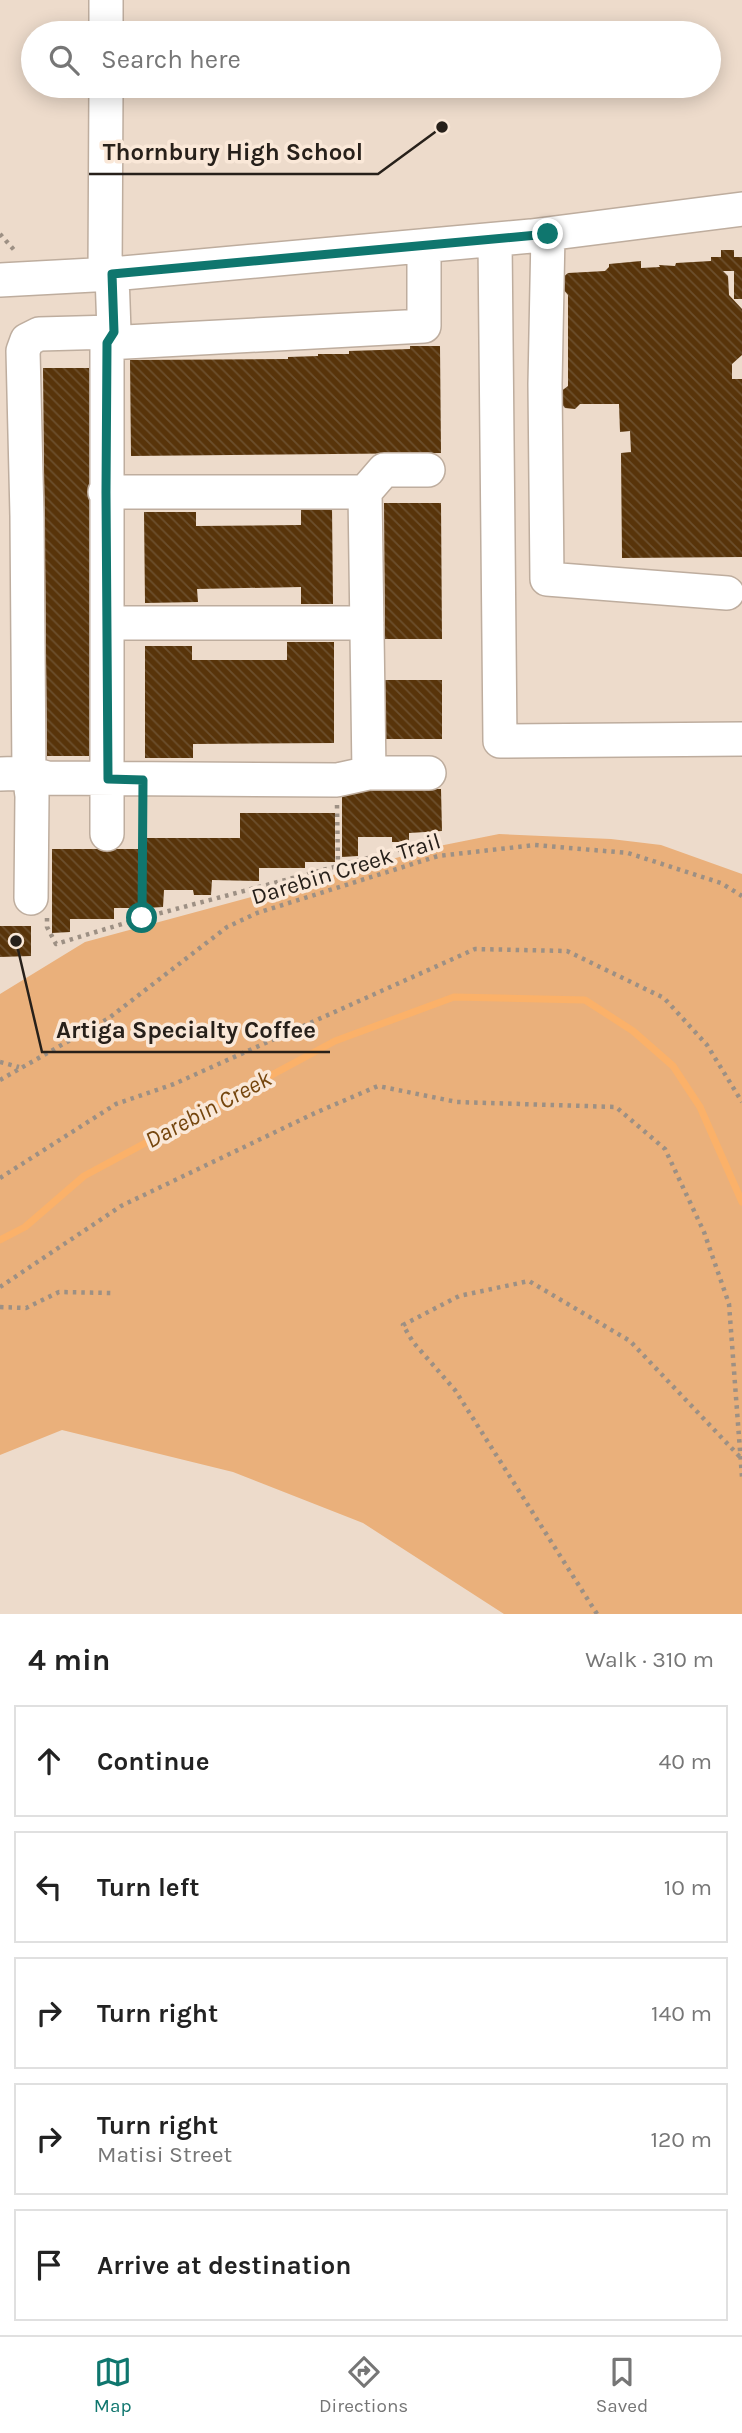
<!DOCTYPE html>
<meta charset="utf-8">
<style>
:root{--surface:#fff;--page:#f6f6f6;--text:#222;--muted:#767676;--line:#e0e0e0;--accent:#0f766e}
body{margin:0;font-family:Karla,sans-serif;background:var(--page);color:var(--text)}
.stop{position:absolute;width:21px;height:21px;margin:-16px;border:5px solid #0f766e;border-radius:50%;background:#fff}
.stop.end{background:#0f766e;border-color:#fff;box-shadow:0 2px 7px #0008}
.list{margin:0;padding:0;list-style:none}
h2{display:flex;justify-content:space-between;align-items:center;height:91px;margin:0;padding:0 28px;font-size:30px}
h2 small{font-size:23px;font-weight:400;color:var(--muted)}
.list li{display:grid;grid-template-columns:46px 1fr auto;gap:21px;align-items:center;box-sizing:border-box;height:112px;margin:0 14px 14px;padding:0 14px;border:2px solid var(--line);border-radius:0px}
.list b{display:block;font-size:26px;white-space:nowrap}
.list p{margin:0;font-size:23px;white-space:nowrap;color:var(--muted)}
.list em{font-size:23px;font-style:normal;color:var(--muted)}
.icon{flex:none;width:38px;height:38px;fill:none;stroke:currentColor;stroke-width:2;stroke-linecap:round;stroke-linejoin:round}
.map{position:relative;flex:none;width:742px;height:1614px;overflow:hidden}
.search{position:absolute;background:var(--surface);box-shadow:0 4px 18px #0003;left:21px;right:21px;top:21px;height:77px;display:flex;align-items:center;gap:18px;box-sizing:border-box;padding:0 24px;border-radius:38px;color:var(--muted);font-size:26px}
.sheet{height:721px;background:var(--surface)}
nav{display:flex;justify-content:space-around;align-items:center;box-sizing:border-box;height:98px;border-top:2px solid var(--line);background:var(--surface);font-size:19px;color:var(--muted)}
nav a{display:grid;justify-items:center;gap:4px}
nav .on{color:var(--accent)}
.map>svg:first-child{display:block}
.park{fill:#eab07b}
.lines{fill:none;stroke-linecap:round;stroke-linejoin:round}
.stream{stroke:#fbb169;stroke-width:7}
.building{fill:url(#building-back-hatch)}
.minor-casing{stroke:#bead9e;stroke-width:36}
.path{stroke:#9d9084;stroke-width:4.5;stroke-dasharray:3.5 5;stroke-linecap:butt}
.minor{stroke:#fff;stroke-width:33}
.route{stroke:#0f766e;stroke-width:9}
.labels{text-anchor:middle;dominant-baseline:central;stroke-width:7;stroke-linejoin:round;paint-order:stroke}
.street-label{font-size:23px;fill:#27201a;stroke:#fae8d8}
.water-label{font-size:24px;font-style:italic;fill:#75460e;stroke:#fae8d8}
.leader{fill:none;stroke:#27201a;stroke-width:2.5}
.callout-dot{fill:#27201a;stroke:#fae8d8;stroke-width:2.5}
.callout-label{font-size:24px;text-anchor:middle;font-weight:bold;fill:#27201a;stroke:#fae8d8;stroke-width:7;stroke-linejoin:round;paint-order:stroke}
</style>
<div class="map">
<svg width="742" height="1614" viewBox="0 0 742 1614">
<defs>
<pattern id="building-back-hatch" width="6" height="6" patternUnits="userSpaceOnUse" patternTransform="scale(1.75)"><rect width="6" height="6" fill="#58340a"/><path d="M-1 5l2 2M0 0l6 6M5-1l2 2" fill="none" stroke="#6c4f2d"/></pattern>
</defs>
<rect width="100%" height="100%" fill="#eddbcb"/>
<path class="park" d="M 499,834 L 611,839 L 661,845 L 742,874 L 742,1614 L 504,1614 L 363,1523 L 233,1472 L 62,1430 L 0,1455 L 0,994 L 85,942 L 444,845 Z"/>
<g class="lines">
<path class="stream" d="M 0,1240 L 25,1227 L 84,1176 L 335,1041 L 454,997 L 585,1000 L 633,1031 L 673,1066 L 700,1107 L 742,1202"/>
</g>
<path class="building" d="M 721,250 L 734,250 L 734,257 L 742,257 L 742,299 L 734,299 L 734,271 L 723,271 L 728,276 L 729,295 L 742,309 L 742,355 L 732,364 L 732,379 L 742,379 L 742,557 L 622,558 L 621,453 L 631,452 L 630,431 L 620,432 L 619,404 L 580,404 L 575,409 L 565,408 L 561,403 L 560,392 L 568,386 L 568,295 L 562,288 L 561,279 L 568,273 L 605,271 L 609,267 L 609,264 L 641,261 L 641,268 L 660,267 L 659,265 L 675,266 L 676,263 L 711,261 L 711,257 L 721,257 Z
M 410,346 L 440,346 L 441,453 L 131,456 L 130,360 L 288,359 L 288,357 L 318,356 L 318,354 L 349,354 L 349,351 L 410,349 Z
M 43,368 L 89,368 L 93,756 L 47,756 Z
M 384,503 L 441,503 L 442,639 L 385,639 Z
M 301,506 L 332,506 L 333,604 L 301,604 L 301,587 L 197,589 L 198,602 L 145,603 L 144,512 L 196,512 L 196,526 L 301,525 Z
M 287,642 L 334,642 L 334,743 L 193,744 L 193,758 L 145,758 L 145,646 L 192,646 L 192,660 L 287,660 Z
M 385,680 L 442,680 L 442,739 L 385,739 Z
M 441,789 L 442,831 L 409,833 L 409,842 L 392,842 L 392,837 L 358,837 L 358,856 L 342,857 L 342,790 Z
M 240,813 L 335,813 L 335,862 L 305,862 L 305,868 L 259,868 L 259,881 L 212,880 L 211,895 L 194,895 L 193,890 L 164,890 L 163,907 L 146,908 L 146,838 L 240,838 Z
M 52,849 L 139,849 L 140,908 L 114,908 L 114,919 L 70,919 L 70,932 L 52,933 Z
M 0,926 L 31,926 L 31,956 L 0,957 Z"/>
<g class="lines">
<g class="minor-casing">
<path id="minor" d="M 106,33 L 106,0
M 548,234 L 545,384 L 547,579 L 727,593
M 495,240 L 500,741 L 742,739
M 105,274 L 106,86
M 0,280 L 112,274 L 531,236 L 742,209
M 107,343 L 424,326 L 424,246
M 105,492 L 365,492 L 384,470 L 428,470
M 365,492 L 369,773
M 108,623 L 367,623
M 0,774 L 29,773 L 47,778 L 337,780 L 369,773 L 429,773
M 107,834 L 107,343 L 114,332 L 112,274
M 31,898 L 32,796 L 29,773 L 27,516 L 23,351 L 27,340 L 39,334 L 114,332"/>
</g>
<path class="path" d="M 0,234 L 15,251
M 337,805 L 338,865
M 47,918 L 47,927 L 56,944 L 142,918 L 402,849
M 142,918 L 143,805
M 0,1062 L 19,1067
M 0,1080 L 109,1018 L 227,927 L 257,913 L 438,856 L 535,845 L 628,853 L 721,883 L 742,896
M 0,1178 L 116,1104 L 174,1084 L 475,949 L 567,951 L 664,998 L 707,1045 L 742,1102
M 0,1287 L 121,1206 L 315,1113 L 378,1086 L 457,1102 L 616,1107 L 665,1149 L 704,1232 L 729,1304 L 742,1477
M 0,1307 L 26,1308 L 59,1292 L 111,1293
M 597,1614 L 455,1390 L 413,1342 L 403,1325 L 459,1296 L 529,1281 L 630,1341 L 740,1457"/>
<use href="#minor" class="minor"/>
</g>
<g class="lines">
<path class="route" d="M 142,918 L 143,780 L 108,779 L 106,492 L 107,343 L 114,332 L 112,274 L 548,234"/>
</g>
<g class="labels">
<g class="street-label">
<text transform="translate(346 869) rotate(-17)">Darebin Creek Trail</text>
</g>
<g class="water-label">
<text transform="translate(208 1109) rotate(-28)">Darebin Creek</text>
</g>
</g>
<path class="leader" d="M442 127L378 174H89M16 941L42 1052H330"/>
<g class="callout-dot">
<circle cx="442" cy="127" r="7"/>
<circle cx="16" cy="941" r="7"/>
</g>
<g class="callout-label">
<text x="233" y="160">Thornbury High School</text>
<text x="186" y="1038">Artiga Specialty Coffee</text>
</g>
</svg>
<div class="stop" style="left:142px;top:918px"></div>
<div class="stop end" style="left:548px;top:234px"></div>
<div class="search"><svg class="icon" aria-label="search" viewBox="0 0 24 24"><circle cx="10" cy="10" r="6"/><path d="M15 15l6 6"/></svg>Search here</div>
</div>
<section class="sheet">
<h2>4 min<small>Walk · 310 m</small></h2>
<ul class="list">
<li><svg class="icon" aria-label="ahead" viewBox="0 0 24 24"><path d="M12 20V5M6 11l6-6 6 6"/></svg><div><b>Continue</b></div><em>40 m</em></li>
<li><svg class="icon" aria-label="left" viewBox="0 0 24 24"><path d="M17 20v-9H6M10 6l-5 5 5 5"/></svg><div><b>Turn left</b></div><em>10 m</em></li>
<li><svg class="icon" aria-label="right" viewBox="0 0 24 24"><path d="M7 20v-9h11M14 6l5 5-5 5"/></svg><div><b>Turn right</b></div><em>140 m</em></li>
<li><svg class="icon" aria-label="right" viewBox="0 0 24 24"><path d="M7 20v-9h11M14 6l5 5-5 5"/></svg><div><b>Turn right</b><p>Matisi Street</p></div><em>120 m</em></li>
<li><svg class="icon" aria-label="arrive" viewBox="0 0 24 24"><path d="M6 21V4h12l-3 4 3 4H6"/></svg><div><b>Arrive at destination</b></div></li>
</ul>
</section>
<nav>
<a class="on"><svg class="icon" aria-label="map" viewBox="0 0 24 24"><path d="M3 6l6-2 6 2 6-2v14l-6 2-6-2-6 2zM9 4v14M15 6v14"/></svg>Map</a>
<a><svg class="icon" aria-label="directions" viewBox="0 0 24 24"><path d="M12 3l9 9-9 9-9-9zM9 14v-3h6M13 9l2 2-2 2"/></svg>Directions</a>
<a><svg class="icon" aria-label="saved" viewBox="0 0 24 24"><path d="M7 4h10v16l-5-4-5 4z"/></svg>Saved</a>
</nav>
